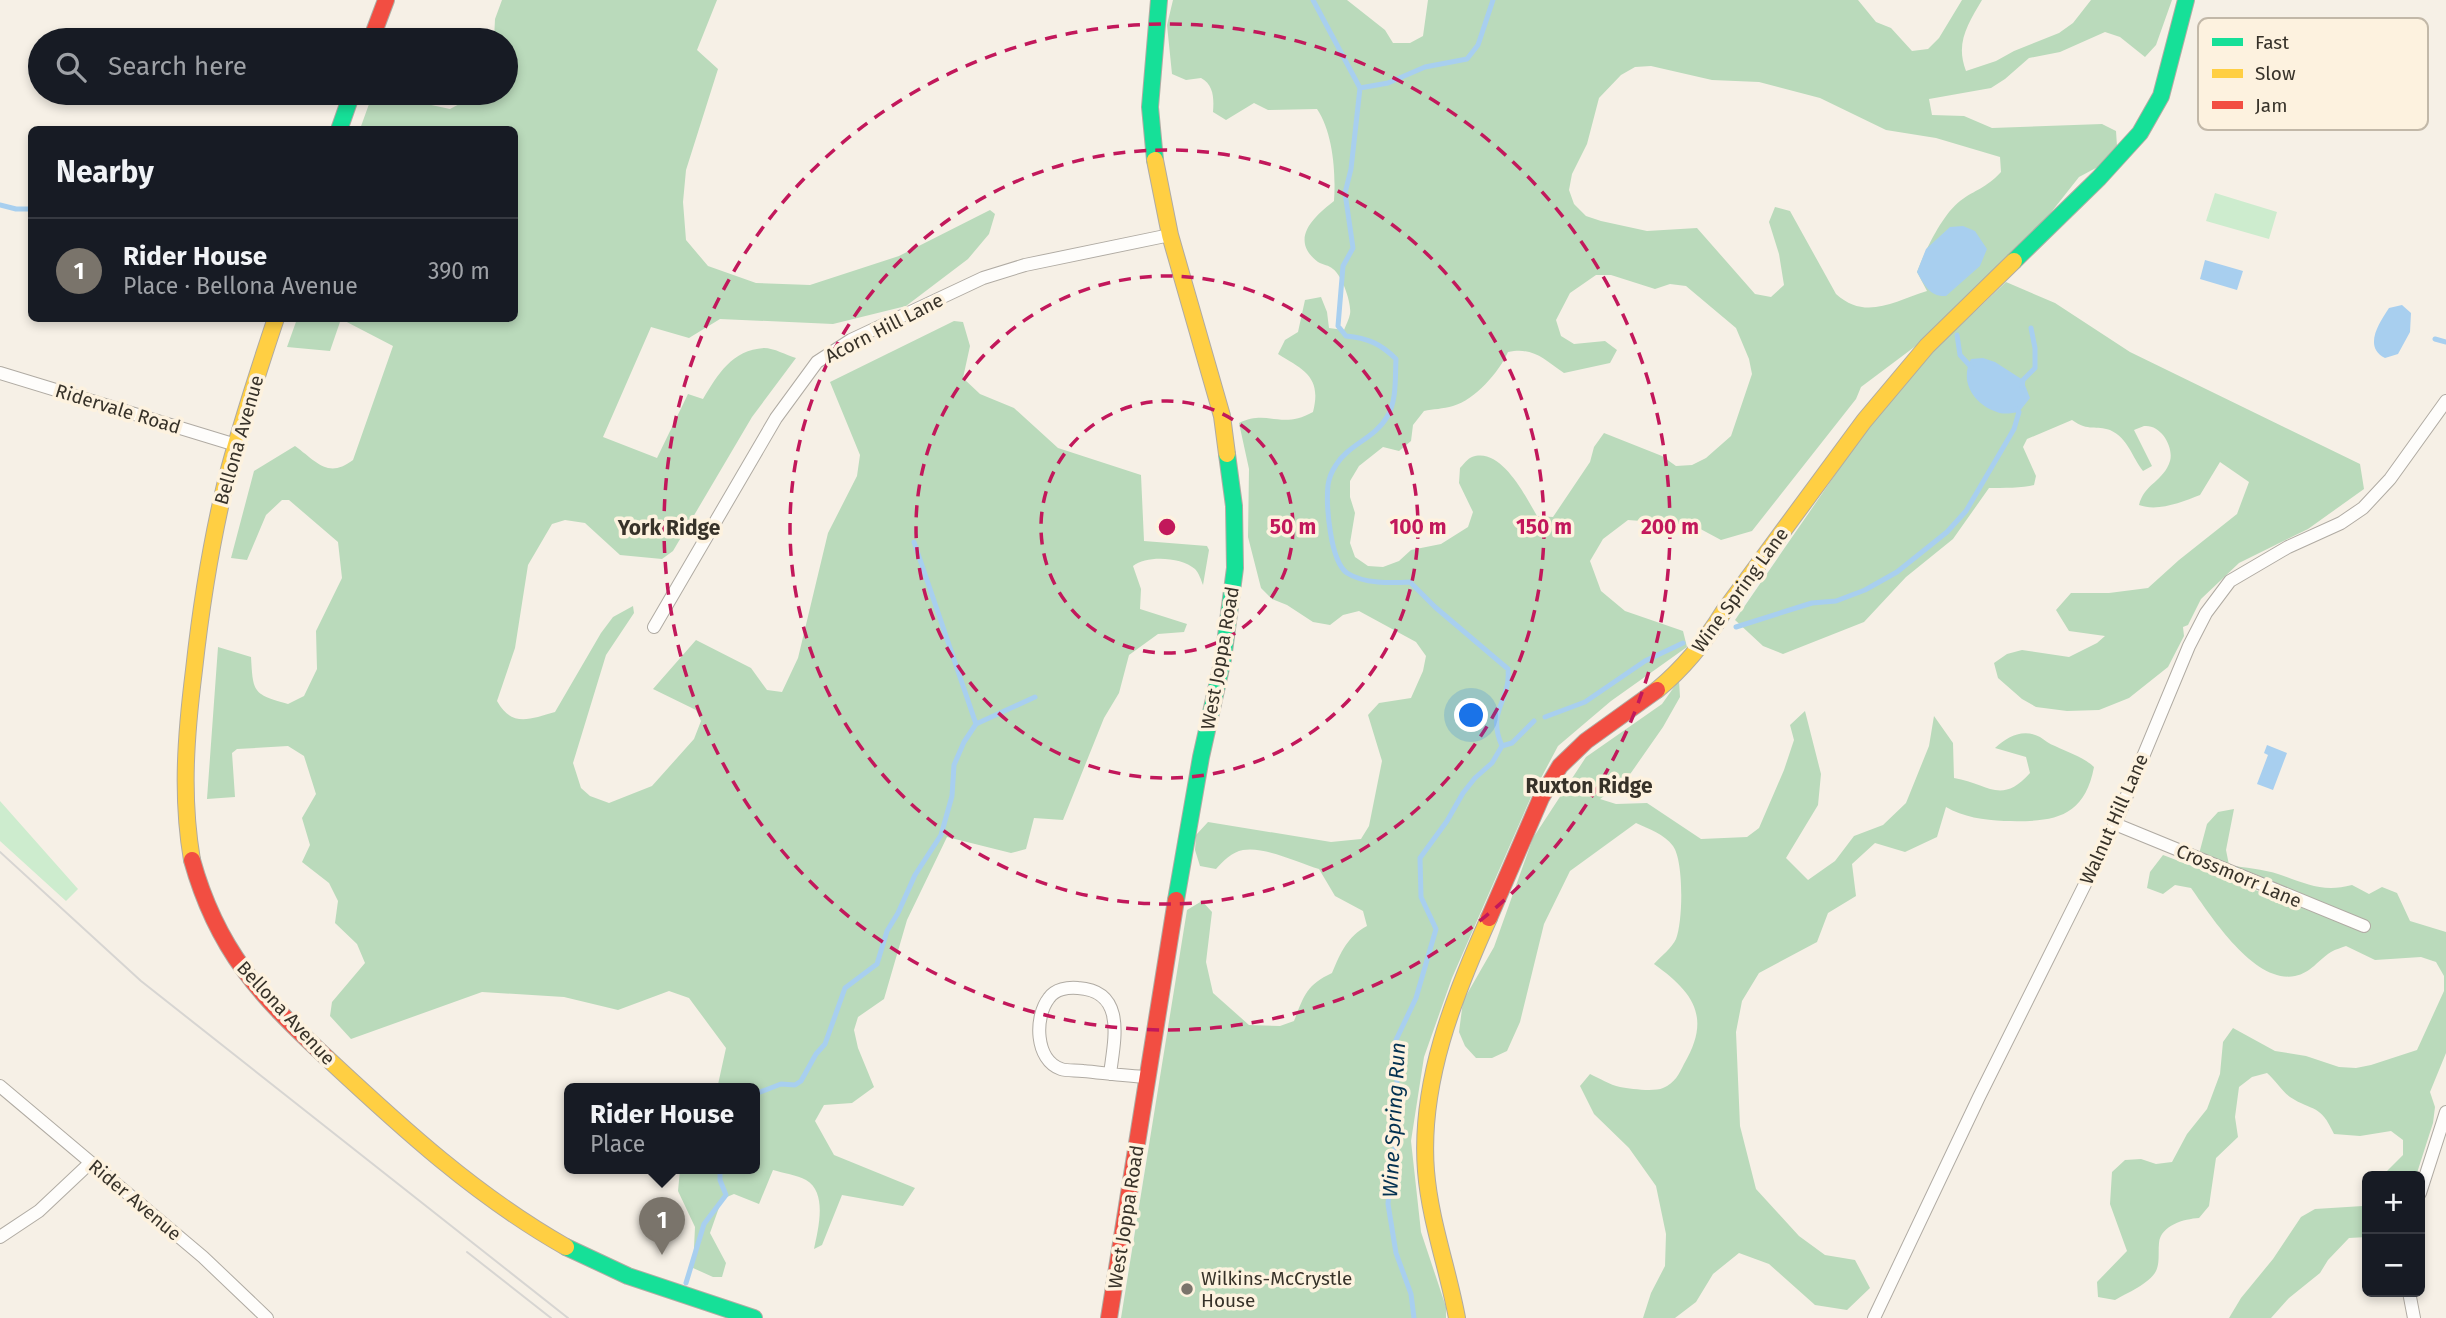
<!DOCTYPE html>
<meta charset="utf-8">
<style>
:root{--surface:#171b24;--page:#242831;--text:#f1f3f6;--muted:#9ea1a6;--line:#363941;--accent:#7a746b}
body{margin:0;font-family:"Fira Sans",sans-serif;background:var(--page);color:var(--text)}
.controls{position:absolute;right:21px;bottom:21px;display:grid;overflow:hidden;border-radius:10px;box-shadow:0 4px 10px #0003}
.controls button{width:63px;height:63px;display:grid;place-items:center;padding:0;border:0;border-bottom:2px solid var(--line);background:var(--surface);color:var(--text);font:35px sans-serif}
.you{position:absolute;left:1472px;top:716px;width:24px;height:24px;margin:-18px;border:5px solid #fff;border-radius:50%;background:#1a73e8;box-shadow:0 0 0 10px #1a73e833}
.badge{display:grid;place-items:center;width:46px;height:46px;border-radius:50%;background:var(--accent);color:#fff;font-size:23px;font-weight:700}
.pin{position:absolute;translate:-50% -58px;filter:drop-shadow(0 2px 4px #0008)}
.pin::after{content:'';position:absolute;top:37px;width:24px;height:21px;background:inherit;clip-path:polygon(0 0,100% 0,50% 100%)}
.popup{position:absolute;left:564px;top:1083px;width:196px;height:91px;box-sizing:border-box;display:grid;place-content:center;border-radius:10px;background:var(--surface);filter:drop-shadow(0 2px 5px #0005);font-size:23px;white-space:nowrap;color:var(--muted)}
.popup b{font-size:26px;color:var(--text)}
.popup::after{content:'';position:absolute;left:50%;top:100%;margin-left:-14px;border:14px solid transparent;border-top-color:var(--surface)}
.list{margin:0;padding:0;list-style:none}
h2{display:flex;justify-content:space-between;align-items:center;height:91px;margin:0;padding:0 28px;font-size:30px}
h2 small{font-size:23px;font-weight:400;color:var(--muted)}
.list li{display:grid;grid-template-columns:46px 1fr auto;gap:21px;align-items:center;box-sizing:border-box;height:105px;padding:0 28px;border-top:2px solid var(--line)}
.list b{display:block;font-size:26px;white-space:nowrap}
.list p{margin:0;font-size:23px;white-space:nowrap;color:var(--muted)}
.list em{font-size:23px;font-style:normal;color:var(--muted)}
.icon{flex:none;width:38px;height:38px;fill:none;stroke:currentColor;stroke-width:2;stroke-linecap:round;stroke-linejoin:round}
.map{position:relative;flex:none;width:2446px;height:1318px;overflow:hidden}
.search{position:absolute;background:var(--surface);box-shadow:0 4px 10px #0003;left:28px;top:28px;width:490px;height:77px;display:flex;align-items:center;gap:18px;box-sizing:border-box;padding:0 24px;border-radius:38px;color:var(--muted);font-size:26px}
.panel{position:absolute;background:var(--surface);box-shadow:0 4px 10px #0003;left:28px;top:126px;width:490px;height:196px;border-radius:10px}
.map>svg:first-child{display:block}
.green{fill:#cdecce}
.forest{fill:#badabb;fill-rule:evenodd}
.water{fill:#a8cfef}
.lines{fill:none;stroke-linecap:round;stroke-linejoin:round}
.stream{stroke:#a8cfef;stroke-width:5}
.street-casing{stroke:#b0aba3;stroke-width:14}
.fast-casing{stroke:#b0aba3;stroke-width:18}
.slow-casing{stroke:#b0aba3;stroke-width:18}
.jam-casing{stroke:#b0aba3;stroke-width:18}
.street{stroke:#fefdfb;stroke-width:12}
.fast{stroke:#16e098;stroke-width:16}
.slow{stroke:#ffcf43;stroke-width:16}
.jam{stroke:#f24e42;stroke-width:16}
.tram{stroke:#d7d5d2;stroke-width:2}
.ring{fill:none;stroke:#c2185b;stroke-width:3.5;stroke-dasharray:12 9}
.poi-dot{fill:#7a746b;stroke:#fdf2df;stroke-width:2.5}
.labels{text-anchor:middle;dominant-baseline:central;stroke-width:7;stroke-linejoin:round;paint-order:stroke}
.street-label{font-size:19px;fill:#373229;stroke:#fdf2df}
.poi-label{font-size:19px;fill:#373229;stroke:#fdf2df;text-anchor:start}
.neighbourhood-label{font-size:21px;font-weight:bold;fill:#373229;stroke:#fdf2df}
.water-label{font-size:21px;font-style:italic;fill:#033151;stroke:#fdf2df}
.key{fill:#fdf2df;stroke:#c2b8a8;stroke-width:2}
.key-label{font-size:19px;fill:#373229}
.centre{fill:#c2185b;stroke:#fdf2df;stroke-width:3.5}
.ring-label{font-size:21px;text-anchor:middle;font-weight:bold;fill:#c2185b;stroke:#fdf2df;stroke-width:7;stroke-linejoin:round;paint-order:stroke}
</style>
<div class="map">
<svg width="2446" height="1318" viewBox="0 0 2446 1318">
<rect width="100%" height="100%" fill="#f6f0e6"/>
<path class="green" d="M 2215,193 L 2277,212 L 2269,239 L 2206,221 Z
M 0,801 L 78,889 L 66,901 L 0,841 Z"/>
<path class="forest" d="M 502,0 L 717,0 L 697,50 L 718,69 L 686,170 L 683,202 L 686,240 L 708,266 L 756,283 L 810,285 L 899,256 L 990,210 L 995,214 L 989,234 L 968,259 L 906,306 L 833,324 L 720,319 L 689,338 L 651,327 L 603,437 L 657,458 L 688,394 L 703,399 C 718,374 732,350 764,348 C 774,348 786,355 796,358 L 752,417 L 673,551 L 662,559 L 620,555 L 585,523 L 565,520 L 552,524 L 528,565 L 515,648 L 497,701 C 512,728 530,719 555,712 L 601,633 L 613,617 L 633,606 L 634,613 L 606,655 L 573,763 L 581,788 L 590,796 L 609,803 L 652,786 L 694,739 L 701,721 L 696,710 L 653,689 L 696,640 L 751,668 L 767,690 L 782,692 L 798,658 L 828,533 L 857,476 L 860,455 L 830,382 L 954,321 L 963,322 L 970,346 L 963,378 L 980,394 L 1014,408 L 1058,448 L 1141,475 L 1144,541 L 1207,546 L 1209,550 L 1203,585 C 1201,580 1199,573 1195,569 C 1181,557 1147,555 1133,566 L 1141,589 L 1140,609 L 1187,624 L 1184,632 L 1158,634 L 1129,655 L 1119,693 L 1104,718 L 1063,820 L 1034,818 L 1026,849 L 1011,853 L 947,837 L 907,920 L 884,999 L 858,1017 L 854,1030 L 858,1048 L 874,1087 L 852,1103 L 824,1105 L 815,1121 L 834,1155 L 915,1188 L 903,1206 L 842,1195 L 822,1245 L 814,1249 C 818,1229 828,1193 806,1180 C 797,1175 783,1173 773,1170 L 759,1204 L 734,1194 L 722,1199 L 710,1233 L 726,1263 L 722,1277 L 713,1277 L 693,1268 L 695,1227 L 678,1191 L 680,1170 L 755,1169 L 755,1089 L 717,1089 L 726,1048 L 689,998 L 669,991 L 618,1010 L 564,997 L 482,992 L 351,1039 L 330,1016 L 332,1002 L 365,963 L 357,944 L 335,923 L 338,901 L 329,883 L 302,862 L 310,845 L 302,818 L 316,794 L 304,756 L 288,746 L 237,749 L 232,753 L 235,797 L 207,799 L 218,647 L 251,657 C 253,693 253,694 288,704 L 304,696 L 317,669 L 316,631 L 342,578 L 338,542 L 289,500 L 282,500 L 266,515 L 247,560 L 231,558 L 254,471 L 295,446 C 317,462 328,479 353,460 L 393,346 L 341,319 L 330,351 L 287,347 L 297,319 L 514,318 L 514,130 L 360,129 L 373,93 L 394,93 L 394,97 L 450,109 L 480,93 L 506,93 L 506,40 L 494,40 L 495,19 Z
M 1173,0 L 1347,0 L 1385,30 L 1393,43 L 1410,43 L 1423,36 L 1428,0 L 1858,0 L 1876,22 L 1891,28 L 1912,51 L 1928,49 L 1939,38 L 1962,0 L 1982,0 C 1968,24 1955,43 1966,71 L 1996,61 L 2014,51 L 2059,33 L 2073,23 L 2091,0 L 2172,0 L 2156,45 L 2145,57 L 2120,37 L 2105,32 L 2060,52 L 2029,58 L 2005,79 L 1991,88 L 1929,99 L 1932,115 L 1964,116 L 1992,128 L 2102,124 L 2116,131 L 2117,146 L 2109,161 L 2079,177 L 2049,215 L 1933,333 L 1861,387 L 1856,399 L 1752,531 L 1721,540 L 1693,525 L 1628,520 L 1603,539 L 1590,561 L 1601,591 L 1625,611 L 1683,631 L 1687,647 L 1611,701 L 1558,746 L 1531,797 L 1452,978 L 1424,1057 L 1411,1141 L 1421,1232 L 1446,1307 L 1446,1318 L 1121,1318 L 1187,910 L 1202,901 L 1212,912 L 1206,962 L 1213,993 L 1249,1025 L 1280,1026 L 1294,1021 C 1304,996 1306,985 1332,973 C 1341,952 1347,937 1367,926 L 1363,911 L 1335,896 L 1319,869 C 1299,863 1264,846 1243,850 C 1232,852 1223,861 1216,869 L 1200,866 L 1195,850 L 1196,835 L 1208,822 L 1331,842 L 1361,839 L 1369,826 L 1382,761 L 1368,715 L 1379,703 L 1411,698 L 1423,671 L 1426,656 L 1416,642 L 1359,611 L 1343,615 L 1330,625 L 1313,622 L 1287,605 L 1272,599 L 1261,588 L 1248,537 L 1249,469 L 1239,423 C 1268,409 1281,430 1313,412 C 1322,377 1304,370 1278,354 L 1285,340 L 1298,332 L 1305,300 L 1321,297 L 1327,312 L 1329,328 L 1344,330 C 1346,325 1349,319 1350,314 C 1352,304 1342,275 1333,269 C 1329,265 1323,265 1318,262 C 1288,239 1315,216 1334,201 C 1336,172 1333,133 1317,109 L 1268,110 L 1254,103 L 1226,120 L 1213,112 C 1214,99 1214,85 1201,78 L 1186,80 L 1172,74 L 1167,25 ZM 1651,66 L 1712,80 L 1759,82 L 1820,98 L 1886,130 L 1936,138 L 2000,157 L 2001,172 C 1985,189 1976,189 1960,201 C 1942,215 1925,251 1917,272 L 1927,291 C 1894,301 1866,321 1836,294 L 1790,211 L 1775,207 L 1769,222 L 1779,254 L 1784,285 L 1771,297 L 1755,294 L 1697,228 L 1647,231 L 1601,221 L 1586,216 L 1574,204 L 1569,190 L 1572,174 L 1587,144 L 1599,98 L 1621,75 L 1635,67 ZM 1596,275 L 1611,275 L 1655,289 L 1670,284 L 1686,286 L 1736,328 L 1749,359 L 1752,374 L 1731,436 L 1706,458 L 1692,465 L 1676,466 L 1662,456 L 1604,433 L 1594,447 L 1590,462 L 1553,517 L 1537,516 C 1526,497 1501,446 1472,457 C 1468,458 1463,465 1460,468 L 1459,483 L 1473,512 L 1468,527 L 1441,544 L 1411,550 L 1399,561 L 1383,567 L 1368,566 L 1355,557 L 1350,543 L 1355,513 L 1350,497 L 1350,481 L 1359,466 L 1383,447 L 1399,451 L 1411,441 L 1413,425 L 1424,411 C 1433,409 1443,409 1453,406 C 1475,400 1499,372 1508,352 C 1534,347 1543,359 1564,373 L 1610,363 L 1617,350 L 1605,341 L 1574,344 L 1561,336 L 1556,320 L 1570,293 Z
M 2006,282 L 2055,303 L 2130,352 L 2360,464 L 2364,489 L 2308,529 L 2239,563 L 2201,599 L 2188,625 L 2183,627 L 2184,636 L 2168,667 L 2129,698 L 2099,710 L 2067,711 L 2036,707 L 2022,699 L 1998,678 L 1994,663 L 2007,654 L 2022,650 L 2069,657 L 2097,643 L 2105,636 L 2069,631 L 2056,610 L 2071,593 L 2109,593 L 2148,588 L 2179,560 L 2237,514 L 2249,482 L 2220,462 L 2200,495 C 2182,502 2158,512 2139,505 C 2144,484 2164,481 2170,461 C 2174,447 2161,424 2144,426 C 2141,427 2137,429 2134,430 L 2152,466 L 2143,471 C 2132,457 2128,438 2110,430 C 2096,425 2089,432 2072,420 L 2027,439 L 2023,447 L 2036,476 L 2034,485 C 2023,488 2002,488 1989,488 L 1953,539 L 1906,577 L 1864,622 L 1783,654 L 1763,646 L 1735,620 L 1868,427 L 1921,363 Z
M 1679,680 L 1680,697 L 1663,727 L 1626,780 L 1600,799 L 1616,804 L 1647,803 L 1701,839 L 1747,837 L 1759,828 L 1784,770 L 1794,740 L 1790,725 L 1805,711 L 1821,774 L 1818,805 L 1786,858 L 1808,880 L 1835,861 L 1854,836 L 1883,825 L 1906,803 L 1929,746 L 1934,716 L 1953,743 L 1954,778 C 1987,783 2001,806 2030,773 L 2026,757 L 1995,748 C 2008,736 2023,728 2040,737 C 2045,740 2049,744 2055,746 C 2069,753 2082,756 2094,767 C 2084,820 2051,822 2004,821 C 1984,820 1963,817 1946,807 L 1937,837 L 1905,852 L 1875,843 L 1852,864 L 1856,896 L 1828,913 L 1817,942 L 1759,973 L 1742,1001 L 1736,1032 L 1740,1126 L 1756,1189 L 1799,1236 L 1825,1255 L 1855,1260 L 1870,1288 L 1847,1310 L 1815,1305 L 1769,1264 L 1739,1253 L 1713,1274 L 1696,1302 L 1675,1318 L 1643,1318 L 1651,1293 L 1665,1266 L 1666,1234 L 1656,1186 L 1629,1148 L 1594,1114 L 1580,1086 L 1590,1074 C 1599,1078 1610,1085 1620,1087 C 1631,1089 1654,1092 1663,1088 C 1675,1083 1679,1074 1684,1064 C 1712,1017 1693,992 1654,964 C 1661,956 1672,948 1676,939 C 1683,922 1684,861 1673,846 C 1664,834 1649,829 1636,823 L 1570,871 L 1544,924 L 1520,1022 L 1507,1051 L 1492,1058 L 1476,1058 L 1465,1046 L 1459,1032 L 1463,1001 L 1494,947 L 1533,838 L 1586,757 L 1662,704 Z
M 2234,809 L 2226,850 L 2229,865 C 2245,868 2263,869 2278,874 C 2305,883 2322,893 2352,885 L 2369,894 L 2382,887 L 2397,893 L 2410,921 L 2446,932 L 2446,1053 L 2430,1092 L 2435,1107 L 2433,1123 L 2416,1176 L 2382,1176 L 2403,1155 L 2403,1140 L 2391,1131 L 2360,1136 L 2334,1134 C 2320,1103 2313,1112 2290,1097 C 2284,1093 2274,1079 2267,1073 L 2252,1077 L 2239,1087 L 2235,1117 L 2238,1137 L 2216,1158 L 2209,1206 L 2199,1218 C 2184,1219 2161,1225 2159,1243 C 2158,1252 2160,1263 2156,1271 C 2149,1284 2127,1293 2115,1300 L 2098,1297 L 2097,1282 L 2127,1251 L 2110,1204 L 2112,1172 L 2125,1160 L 2141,1159 L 2156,1164 L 2172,1162 L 2187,1134 L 2207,1109 L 2220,1074 L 2223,1042 L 2233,1028 L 2275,1051 L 2306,1056 L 2339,1067 L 2356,1068 L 2371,1065 L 2417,1050 L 2444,991 L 2444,976 L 2436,962 L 2421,957 L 2375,960 L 2346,946 C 2341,948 2336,949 2331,952 C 2318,960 2311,973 2295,976 C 2254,984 2211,916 2191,888 L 2175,885 L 2163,894 L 2147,888 L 2150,872 L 2163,855 L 2366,932 L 2368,925 L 2199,854 L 2207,824 L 2218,812 Z
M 2367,1199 L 2367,1237 L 2349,1238 L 2328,1260 L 2320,1273 L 2289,1298 L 2271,1318 L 2229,1318 L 2241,1298 L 2273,1259 L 2301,1217 L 2315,1209 L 2363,1206 Z"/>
<path class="water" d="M 1963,226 L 1975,231 L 1987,249 L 1980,266 L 1946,296 C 1930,297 1924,285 1917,272 L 1926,249 L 1950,227 Z
M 2205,260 L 2243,271 L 2237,290 L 2200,279 Z
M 2402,305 L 2411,313 L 2410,332 L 2398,354 L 2385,358 C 2363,347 2379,323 2389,308 Z
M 1983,358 L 1995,362 L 2023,380 L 2030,398 L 2019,412 C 2012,413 2003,415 1997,412 C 1974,404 1959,382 1971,359 Z
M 2267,745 L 2287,753 L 2273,790 L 2257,784 L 2268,755 L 2264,753 Z"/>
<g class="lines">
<path class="stream" d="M 1313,0 L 1360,88 L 1351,169 L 1345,193 L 1353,248 L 1343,266 L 1338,326 L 1346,336 C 1368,338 1381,344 1396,359 C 1395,377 1397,401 1387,417 C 1375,438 1348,445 1336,465 C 1332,471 1329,478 1328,485 C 1326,505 1330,561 1347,573 C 1364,584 1391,583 1410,582 L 1435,607 L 1508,669 C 1511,702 1486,710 1502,746
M 1360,88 L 1388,83 L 1425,67 L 1467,59 L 1478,45 L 1493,0
M 0,205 L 16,209 L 32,209
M 1957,335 L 1960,355 L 1973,369
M 2435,339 L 2446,342
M 2022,386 L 2023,380 L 2035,368 L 2035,348 L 2031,328
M 914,542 L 976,724
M 1736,627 L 1812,603 L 1836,601 L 1865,590 L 1897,572 L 1947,532 L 1966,511 L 2014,429 L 2019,412 L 2016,409
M 1545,717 L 1585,702 L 1645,661 L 1683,643
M 755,1094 L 781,1084 L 795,1085 L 801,1081 L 816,1054 L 825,1044 L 845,988 L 877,964 L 887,931 L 898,913 L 915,875 L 941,835 L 952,796 L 954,765 L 964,742 L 976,724 L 1035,697
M 686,1283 L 704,1224 L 726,1195 L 720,1180 L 720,1169
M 1414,1318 L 1411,1294 L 1396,1253 L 1388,1204 L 1391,1167 L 1398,1134 L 1396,1040 L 1416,998 L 1436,929 L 1421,897 L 1420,858 L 1447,821 L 1463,793 L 1475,778 L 1492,763 L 1502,746 L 1512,743 L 1534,721"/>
<g class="street-casing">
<path id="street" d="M 0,373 L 236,445
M 654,627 L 776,418 L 817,362 L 851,340 L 983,278 L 1025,265 L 1170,235
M 2115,824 L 2364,926
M 1110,1074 C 1114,1041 1127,991 1078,988 C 1068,987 1055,989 1049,998 C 1034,1017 1035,1060 1061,1069 C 1067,1071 1076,1070 1083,1071 C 1104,1073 1126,1076 1147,1077
M 0,1086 L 203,1257 L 267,1318
M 2420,1193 L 2446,1112
M 0,1237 L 39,1211 L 90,1163
M 2409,1292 L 2414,1318
M 1874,1318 L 1979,1097 L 2115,824 L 2189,646 L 2206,613 L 2230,581 L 2288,547 L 2341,523 L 2363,508 L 2390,479 L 2446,401"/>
</g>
<g class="fast-casing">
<path id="fast" d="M 339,130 L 352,93
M 1155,160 L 1150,107 L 1159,0
M 2014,261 L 2099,178 L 2140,133 L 2161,96 L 2186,0
M 1176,900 L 1201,757 L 1223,659 L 1235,568 L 1234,506 L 1227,454
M 566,1247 L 628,1276 L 754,1318"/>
</g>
<g class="slow-casing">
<path id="slow" d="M 1155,160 L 1170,235 L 1222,416 L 1227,454
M 1657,690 C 1685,667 1705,642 1724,611 L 1864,421 L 1927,346 L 2014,261
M 192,860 C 181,796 186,734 194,670 C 201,606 211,543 226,481 C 240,426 258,372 276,318
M 327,1058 C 402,1128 476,1196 566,1247
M 1457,1318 C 1448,1269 1430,1221 1426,1171 C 1419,1083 1454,996 1489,918"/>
</g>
<g class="jam-casing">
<path id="jam" d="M 371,40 L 386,0
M 192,860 C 217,950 260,996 327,1058
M 1489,918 L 1541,798 L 1560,766 L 1586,741 L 1657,690
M 1109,1318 L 1176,900"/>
</g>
<use href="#street" class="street"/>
<use href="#fast" class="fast"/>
<use href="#slow" class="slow"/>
<use href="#jam" class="jam"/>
<path class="tram" d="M 0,852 L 141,981 L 568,1318
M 467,1252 L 551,1318"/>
</g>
<g class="ring">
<circle cx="1167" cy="527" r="126"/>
<circle cx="1167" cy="527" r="251"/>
<circle cx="1167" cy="527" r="377"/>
<circle cx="1167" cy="527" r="503"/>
</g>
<circle class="poi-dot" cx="1187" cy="1289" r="7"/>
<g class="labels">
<g class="street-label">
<text transform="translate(884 328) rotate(-27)">Acorn Hill Lane</text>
<text transform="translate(118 409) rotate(17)">Ridervale Road</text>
<text transform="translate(239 440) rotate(-74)">Bellona Avenue</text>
<text transform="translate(1740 590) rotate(-54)">Wine Spring Lane</text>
<text transform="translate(1220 658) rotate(-80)">West Joppa Road</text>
<text transform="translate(2114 819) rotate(-66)">Walnut Hill Lane</text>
<text transform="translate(2239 876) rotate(23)">Crossmorr Lane</text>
<text transform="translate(286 1013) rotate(47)">Bellona Avenue</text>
<text transform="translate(135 1200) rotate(40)">Rider Avenue</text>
<text transform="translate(1126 1217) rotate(-81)">West Joppa Road</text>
</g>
<g class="poi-label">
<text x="1201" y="1278">Wilkins-McCrystle<tspan x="1201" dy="22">House</tspan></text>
</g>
<g class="neighbourhood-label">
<text x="669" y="528">York Ridge</text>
<text x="1589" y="786">Ruxton Ridge</text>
</g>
<g class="water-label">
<text transform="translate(1394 1120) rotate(-87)">Wine Spring Run</text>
</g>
</g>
<rect x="2198" y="18" width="230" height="112" rx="10" class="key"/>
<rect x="2212" y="38" width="31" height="8" fill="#16e098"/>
<rect x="2212" y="69" width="31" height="9" fill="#ffcf43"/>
<rect x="2212" y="101" width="31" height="8" fill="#f24e42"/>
<g class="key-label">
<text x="2255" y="49">Fast</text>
<text x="2255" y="80">Slow</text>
<text x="2255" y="112">Jam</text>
</g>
<circle cx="1167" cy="527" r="10" class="centre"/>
<g class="ring-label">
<text x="1293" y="534">50 m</text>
<text x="1418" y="534">100 m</text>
<text x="1544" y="534">150 m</text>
<text x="1670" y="534">200 m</text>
</g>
</svg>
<div class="controls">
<button>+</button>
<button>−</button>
</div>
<div class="you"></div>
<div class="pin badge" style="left:662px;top:1255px">1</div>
<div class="popup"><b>Rider House</b>Place</div>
<div class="search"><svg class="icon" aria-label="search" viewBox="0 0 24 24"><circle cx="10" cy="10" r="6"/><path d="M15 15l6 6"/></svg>Search here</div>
<section class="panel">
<h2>Nearby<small></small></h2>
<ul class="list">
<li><span class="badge">1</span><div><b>Rider House</b><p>Place · Bellona Avenue</p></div><em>390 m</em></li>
</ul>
</section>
</div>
